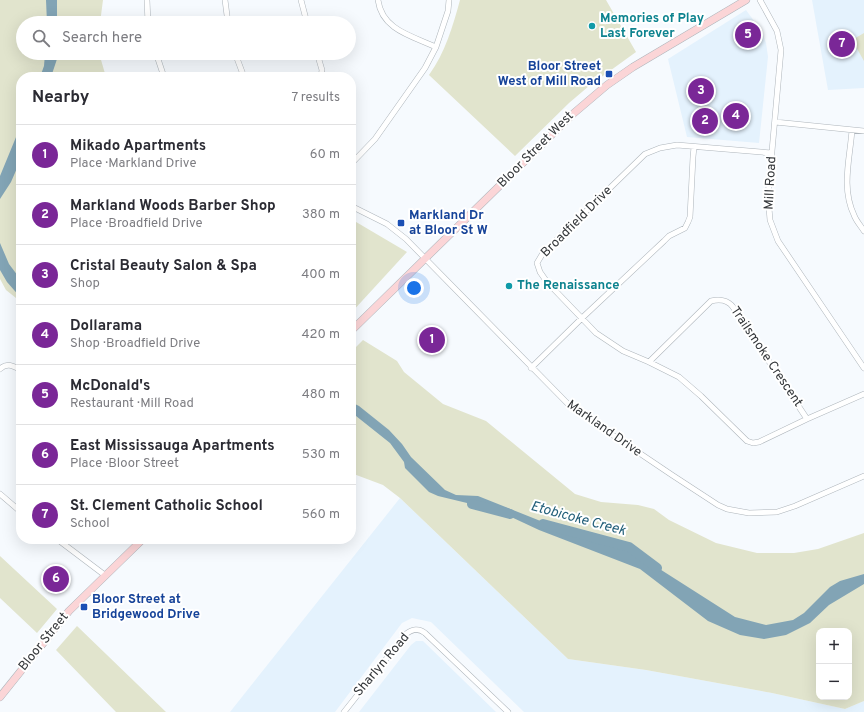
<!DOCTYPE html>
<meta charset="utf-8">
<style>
:root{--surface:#fff;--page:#f2f2f3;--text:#2b2b33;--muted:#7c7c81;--line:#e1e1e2;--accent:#7a2797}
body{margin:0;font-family:Overpass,sans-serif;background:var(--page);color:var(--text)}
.controls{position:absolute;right:12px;bottom:12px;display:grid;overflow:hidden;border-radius:8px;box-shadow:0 4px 16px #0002}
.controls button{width:36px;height:36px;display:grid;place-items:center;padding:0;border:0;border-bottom:1px solid var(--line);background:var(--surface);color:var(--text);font:20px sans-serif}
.you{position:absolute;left:414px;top:288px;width:14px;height:14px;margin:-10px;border:3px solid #fff;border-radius:50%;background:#1a73e8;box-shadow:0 0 0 6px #1a73e833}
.badge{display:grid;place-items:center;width:26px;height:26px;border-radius:50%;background:var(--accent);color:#fff;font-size:13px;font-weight:700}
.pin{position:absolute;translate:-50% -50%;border:2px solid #fff;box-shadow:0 1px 4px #0006}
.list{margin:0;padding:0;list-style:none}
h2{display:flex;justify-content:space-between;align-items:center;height:52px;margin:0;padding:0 16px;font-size:17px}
h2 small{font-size:13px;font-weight:400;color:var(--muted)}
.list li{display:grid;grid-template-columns:26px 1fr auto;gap:12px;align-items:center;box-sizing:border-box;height:60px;padding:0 16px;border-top:1px solid var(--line)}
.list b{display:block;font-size:15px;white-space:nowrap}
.list p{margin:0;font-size:13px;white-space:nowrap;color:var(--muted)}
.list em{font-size:13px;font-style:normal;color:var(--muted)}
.icon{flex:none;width:22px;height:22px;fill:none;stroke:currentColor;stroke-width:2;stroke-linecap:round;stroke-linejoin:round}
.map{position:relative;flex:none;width:864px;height:712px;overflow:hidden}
.search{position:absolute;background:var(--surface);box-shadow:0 4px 16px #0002;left:16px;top:16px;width:340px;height:44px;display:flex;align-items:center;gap:10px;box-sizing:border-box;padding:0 14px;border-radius:22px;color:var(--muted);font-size:15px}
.panel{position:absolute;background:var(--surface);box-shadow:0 4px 16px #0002;left:16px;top:72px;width:340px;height:472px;border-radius:16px}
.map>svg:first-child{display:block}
.built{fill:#e4f2fd}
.green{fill:#e1e4cd;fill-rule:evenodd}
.water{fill:#82a4b5}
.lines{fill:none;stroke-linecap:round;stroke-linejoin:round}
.river{stroke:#82a4b5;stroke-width:10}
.street-casing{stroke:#aeb5bb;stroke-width:6}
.secondary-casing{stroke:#aeb5bb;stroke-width:8}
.street{stroke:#fff;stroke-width:5}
.secondary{stroke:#fbd5d7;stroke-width:7}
.culture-dot{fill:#0f9aa8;stroke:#fff;stroke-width:1.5}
.transit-dot{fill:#1a4fb4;stroke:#fff;stroke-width:1.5}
.labels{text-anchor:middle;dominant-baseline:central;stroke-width:4;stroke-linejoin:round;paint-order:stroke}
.culture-label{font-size:13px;font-weight:bold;fill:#0d838f;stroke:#fff;text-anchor:start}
.transit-label{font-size:13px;font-weight:bold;fill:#164399;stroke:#fff;text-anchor:start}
.street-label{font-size:13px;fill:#35383b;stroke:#fff}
.water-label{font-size:14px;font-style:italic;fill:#225f7a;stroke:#fff}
</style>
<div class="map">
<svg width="864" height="712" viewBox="0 0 864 712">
<rect width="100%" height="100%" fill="#f6fafe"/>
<path class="built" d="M 812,0 L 864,0 L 864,88 L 828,90 Z
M 746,10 L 762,32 L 766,43 L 768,57 L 759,143 L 687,137 L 668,59 Z
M 400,498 L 568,659 L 646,670 L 772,693 L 845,709 L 864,701 L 864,712 L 524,712 L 431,622 L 412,618 L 402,623 L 335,712 L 230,712 Z
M 416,641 L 423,641 L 496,712 L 359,712 L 411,645 Z"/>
<path class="green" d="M 0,0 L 103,0 L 100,23 L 23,23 L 23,53 L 99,53 L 106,77 L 21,77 L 21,302 L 6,290 L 0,279 Z
M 460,0 L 606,0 L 636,52 L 589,86 L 569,103 L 515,156 L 429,75 C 445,53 453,26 460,0 Z
M 864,33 L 864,61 L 852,40 Z
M 351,219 L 407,252 L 351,313 Z
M 363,340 L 397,361 L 404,372 L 443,404 L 486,421 L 575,494 L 601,502 L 638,505 L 654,509 L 669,520 L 716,543 L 757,553 L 794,553 L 818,549 L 864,533 L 864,701 L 845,709 L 772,693 L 646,670 L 568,659 L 400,498 L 383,485 L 351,473 L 351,352 ZM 819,631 L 849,631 L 849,697 L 819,697 Z
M 0,556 L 57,609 L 37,633 L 0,598 Z
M 77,626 L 166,712 L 116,712 L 56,650 Z"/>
<path class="water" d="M 46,0 L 57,0 L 57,23 L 47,23 Z
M 45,53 L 57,53 L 57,59 L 51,77 L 40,77 L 44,66 Z
M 21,125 L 21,159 L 11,182 L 0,199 L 0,176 Z
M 0,243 L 9,264 L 21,280 L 21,298 L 7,282 L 0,270 Z
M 351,402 L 359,406 L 389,430 L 402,444 L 411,457 L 445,490 L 456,495 L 478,496 L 563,530 L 605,540 L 633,552 L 735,617 L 766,625 L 793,620 L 804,613 L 830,587 L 840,581 L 864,574 L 864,584 L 829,605 L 810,623 L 786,635 L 764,639 L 740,635 L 708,621 L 640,569 L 539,530 L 496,510 L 438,496 L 429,492 L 405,468 L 404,462 L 390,443 L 351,412 Z"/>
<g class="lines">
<path class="river" d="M 472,504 L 510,514
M 543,524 L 629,547 L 657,568"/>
<g class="street-casing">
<path id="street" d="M 147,0 L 148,23
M 225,0 L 228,23
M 301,0 L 307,23
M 378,0 C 382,30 412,36 436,47
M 760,0 L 777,31 L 781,50 L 768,196 L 770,220 L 778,241 L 864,368
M 156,53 L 164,77
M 235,53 L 244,77
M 317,53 L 322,70 L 321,77
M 775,122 L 864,131
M 852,130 C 850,158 841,188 854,215 C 856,221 861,226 864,231
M 772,153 L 677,145 L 660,148 L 645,154 L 543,253 L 537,263 L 540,272 L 547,282 L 596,333 L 623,351 L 649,362 L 679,377 L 701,396 L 747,441 L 753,443 L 759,442 L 807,419 L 864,394
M 351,164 L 375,139 L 425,68 L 436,47 L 448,11 L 449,0
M 351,206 L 387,224 L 406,239 L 571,407 L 672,475 L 718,505 L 727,509 L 749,513 L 777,512 L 795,506 L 864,476
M 649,362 L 711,301 C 719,299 728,300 733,307 L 807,419
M 531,368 L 582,318 L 664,241 L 669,236 L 685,228 L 688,222 L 690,217 L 693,157 L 694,147
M 0,369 C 7,362 13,366 21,370
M 0,494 L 21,512
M 57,539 L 106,576
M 344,712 L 406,634 C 412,629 419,628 425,633 L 508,712"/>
</g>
<g class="secondary-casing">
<path id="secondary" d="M 351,331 L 574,113 L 607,85 L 633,67 L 746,0
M 0,697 L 69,611 L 143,539"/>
</g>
<use href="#street" class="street"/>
<use href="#secondary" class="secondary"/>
</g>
<g class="culture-dot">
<circle cx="592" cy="26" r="4"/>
<circle cx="509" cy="286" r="4"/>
</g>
<g class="transit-dot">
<rect x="605" y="70" width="8" height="8" rx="2"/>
<rect x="397" y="219" width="8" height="8" rx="2"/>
<rect x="80" y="603" width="8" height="8" rx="2"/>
</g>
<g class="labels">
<g class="culture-label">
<text x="600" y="19">Memories of Play<tspan x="600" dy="15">Last Forever</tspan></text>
<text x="517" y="286">The Renaissance</text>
</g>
<g class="transit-label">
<text x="601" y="67" text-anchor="end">Bloor Street<tspan x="601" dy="15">West of Mill Road</tspan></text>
<text x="409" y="216">Markland Dr<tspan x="409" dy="15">at Bloor St W</tspan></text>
<text x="92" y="600">Bloor Street at<tspan x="92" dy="15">Bridgewood Drive</tspan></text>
</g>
<g class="street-label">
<text transform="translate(536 150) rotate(-45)">Bloor Street West</text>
<text transform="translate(771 183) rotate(-87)">Mill Road</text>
<text transform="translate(577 222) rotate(-45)">Broadfield Drive</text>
<text transform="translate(766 357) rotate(56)">Trailsmoke Crescent</text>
<text transform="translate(604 429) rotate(35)">Markland Drive</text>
<text transform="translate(44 642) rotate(-51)">Bloor Street</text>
<text transform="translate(382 665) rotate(-50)">Sharlyn Road</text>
</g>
<g class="water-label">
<text transform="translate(578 519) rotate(15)">Etobicoke Creek</text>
</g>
</g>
</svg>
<div class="controls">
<button>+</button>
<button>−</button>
</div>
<div class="you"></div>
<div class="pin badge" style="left:432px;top:340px">1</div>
<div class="pin badge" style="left:705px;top:121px">2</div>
<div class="pin badge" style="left:701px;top:91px">3</div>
<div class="pin badge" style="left:736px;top:116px">4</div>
<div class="pin badge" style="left:748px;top:35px">5</div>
<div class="pin badge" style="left:56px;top:579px">6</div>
<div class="pin badge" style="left:842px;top:44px">7</div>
<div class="search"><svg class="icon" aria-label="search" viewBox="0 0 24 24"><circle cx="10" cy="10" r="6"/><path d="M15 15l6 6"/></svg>Search here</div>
<section class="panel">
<h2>Nearby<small>7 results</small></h2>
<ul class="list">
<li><span class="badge">1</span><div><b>Mikado Apartments</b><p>Place · Markland Drive</p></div><em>60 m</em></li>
<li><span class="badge">2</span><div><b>Markland Woods Barber Shop</b><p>Place · Broadfield Drive</p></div><em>380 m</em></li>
<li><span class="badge">3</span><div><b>Cristal Beauty Salon &amp; Spa</b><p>Shop</p></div><em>400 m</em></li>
<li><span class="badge">4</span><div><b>Dollarama</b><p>Shop · Broadfield Drive</p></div><em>420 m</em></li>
<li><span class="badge">5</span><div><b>McDonald's</b><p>Restaurant · Mill Road</p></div><em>480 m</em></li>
<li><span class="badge">6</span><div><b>East Mississauga Apartments</b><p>Place · Bloor Street</p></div><em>530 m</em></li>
<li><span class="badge">7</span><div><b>St. Clement Catholic School</b><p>School</p></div><em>560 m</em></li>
</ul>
</section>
</div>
